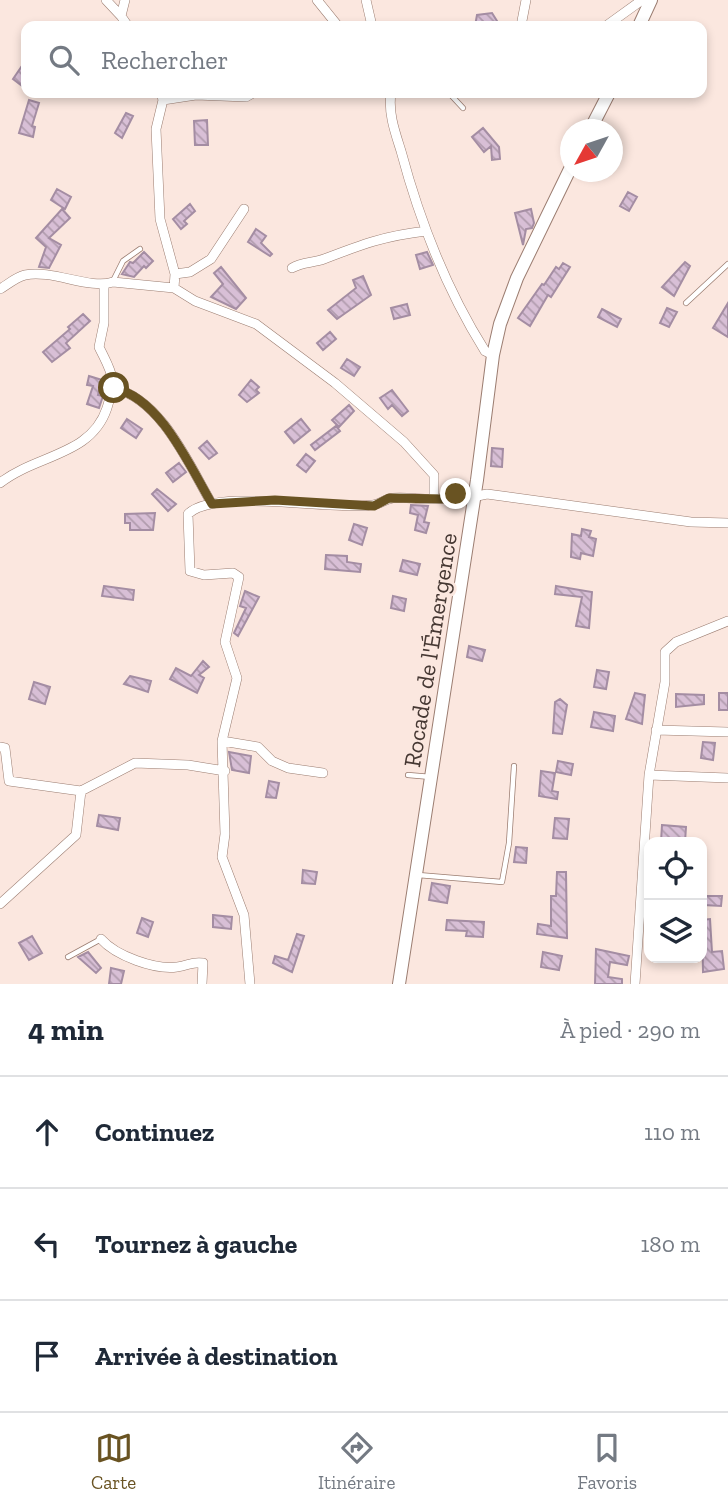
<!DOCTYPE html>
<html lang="fr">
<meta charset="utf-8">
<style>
:root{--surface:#fff;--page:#f6f6f7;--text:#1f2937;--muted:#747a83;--line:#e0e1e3;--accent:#695322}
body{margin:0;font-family:"Zilla Slab",serif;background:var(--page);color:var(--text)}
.controls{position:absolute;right:21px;bottom:21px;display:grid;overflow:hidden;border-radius:14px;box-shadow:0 4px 10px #0003}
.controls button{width:63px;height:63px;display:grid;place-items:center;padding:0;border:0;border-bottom:2px solid var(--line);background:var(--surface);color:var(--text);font:35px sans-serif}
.compass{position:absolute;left:560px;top:119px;width:63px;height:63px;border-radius:50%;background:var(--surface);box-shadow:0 4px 10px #0003;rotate:230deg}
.stop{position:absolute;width:21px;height:21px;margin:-16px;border:5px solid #695322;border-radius:50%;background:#fff}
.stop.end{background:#695322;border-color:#fff;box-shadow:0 2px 7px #0008}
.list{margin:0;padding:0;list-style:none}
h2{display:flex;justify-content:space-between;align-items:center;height:91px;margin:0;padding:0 28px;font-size:30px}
h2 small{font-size:23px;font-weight:400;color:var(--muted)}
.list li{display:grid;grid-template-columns:46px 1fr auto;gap:21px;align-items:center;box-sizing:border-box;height:112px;padding:0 28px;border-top:2px solid var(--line)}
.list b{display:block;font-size:26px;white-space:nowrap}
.list em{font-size:23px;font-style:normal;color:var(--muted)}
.icon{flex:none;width:38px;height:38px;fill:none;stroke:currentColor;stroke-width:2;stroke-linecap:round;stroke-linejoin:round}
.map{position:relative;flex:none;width:728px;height:984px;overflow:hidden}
.search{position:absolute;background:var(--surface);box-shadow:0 4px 10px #0003;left:21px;right:21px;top:21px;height:77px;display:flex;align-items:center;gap:18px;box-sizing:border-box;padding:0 24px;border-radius:14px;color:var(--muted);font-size:26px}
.sheet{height:427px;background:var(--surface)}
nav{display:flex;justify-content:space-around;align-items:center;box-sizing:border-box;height:98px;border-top:2px solid var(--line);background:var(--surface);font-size:19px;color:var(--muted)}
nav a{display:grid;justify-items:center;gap:4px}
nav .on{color:var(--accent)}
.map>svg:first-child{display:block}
.building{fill:url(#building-back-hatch);stroke:#a48da3;stroke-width:2}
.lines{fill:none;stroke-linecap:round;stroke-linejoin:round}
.lane-casing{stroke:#9b7d71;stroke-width:6}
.street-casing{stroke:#9b7d71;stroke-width:10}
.secondary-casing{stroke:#9b7d71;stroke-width:14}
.lane{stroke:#fff;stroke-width:4.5}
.street{stroke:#fff;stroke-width:9}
.secondary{stroke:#fff;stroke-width:12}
.route{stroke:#695322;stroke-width:9}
.labels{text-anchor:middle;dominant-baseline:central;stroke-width:6;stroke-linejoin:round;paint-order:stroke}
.street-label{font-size:24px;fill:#463833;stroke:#fbe7df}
</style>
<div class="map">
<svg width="728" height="984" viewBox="0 0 728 984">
<defs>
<pattern id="building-back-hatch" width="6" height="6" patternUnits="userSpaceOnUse" patternTransform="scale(1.75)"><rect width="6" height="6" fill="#d8bfd6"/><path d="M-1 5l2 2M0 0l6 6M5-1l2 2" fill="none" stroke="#b19cae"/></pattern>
</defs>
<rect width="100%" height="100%" fill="#fbe7df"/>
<path class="building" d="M 492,13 L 497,21 L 489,26 L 475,26 L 477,15 Z
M 26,60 L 26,89 L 13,79 Z
M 29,100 L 39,103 L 32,126 L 35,127 L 33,137 L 19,133 Z
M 126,113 L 133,116 L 122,138 L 115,133 Z
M 207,120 L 208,145 L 195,145 L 194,121 Z
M 483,128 L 499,147 L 500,159 L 492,160 L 491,146 L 484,152 L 472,137 Z
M 57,189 L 71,197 L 65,209 L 51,200 Z
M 628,192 L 637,197 L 629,211 L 620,206 Z
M 190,204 L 195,211 L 184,221 L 187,224 L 181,229 L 173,219 Z
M 62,209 L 70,218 L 49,238 L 61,245 L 49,268 L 39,267 L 46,247 L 36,238 Z
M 531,209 L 534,223 L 532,228 L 526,229 L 523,245 L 515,213 Z
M 256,229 L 266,236 L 261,243 L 272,254 L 270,256 L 248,242 Z
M 144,252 L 153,261 L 146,268 L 144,266 L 134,277 L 122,274 L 130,262 L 133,263 Z
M 427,252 L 433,265 L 420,269 L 416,255 Z
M 685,262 L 690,266 L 674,296 L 662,287 Z
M 563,263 L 570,267 L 551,297 L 548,295 L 530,326 L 518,318 L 542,284 L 544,285 L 556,267 L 559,269 Z
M 221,267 L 246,298 L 236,309 L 211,297 L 223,284 L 214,273 Z
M 363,276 L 371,295 L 337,319 L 328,310 L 356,288 L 353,280 Z
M 728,303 L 728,337 L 713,328 Z
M 407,304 L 410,315 L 394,319 L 391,308 Z
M 667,308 L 677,312 L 669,327 L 660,323 Z
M 602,309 L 621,319 L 617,327 L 598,317 Z
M 83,314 L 90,321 L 66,343 L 70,348 L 52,362 L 43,352 L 70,329 L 68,327 Z
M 330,332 L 336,339 L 323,350 L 317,343 Z
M 347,359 L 360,367 L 354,376 L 341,368 Z
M 89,376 L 102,380 L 98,395 L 103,396 L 99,408 L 87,404 L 93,386 L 87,385 Z
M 251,380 L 259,387 L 256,390 L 259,393 L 247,402 L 239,395 Z
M 392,390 L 408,411 L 402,416 L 392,405 L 388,409 L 380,398 Z
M 349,405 L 354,411 L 339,427 L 332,420 Z
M 127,419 L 142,429 L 136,438 L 121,428 Z
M 301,419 L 310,430 L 294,443 L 285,432 Z
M 336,426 L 340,431 L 315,450 L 311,445 Z
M 207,441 L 217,453 L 209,459 L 199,448 Z
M 492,448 L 503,449 L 502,467 L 491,466 Z
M 306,454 L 315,461 L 306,472 L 297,465 Z
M 179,463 L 186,472 L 173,482 L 166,473 Z
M 157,489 L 176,504 L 168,511 L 152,494 Z
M 411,505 L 428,506 L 424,522 L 429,523 L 426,533 L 415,530 L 418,515 L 410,513 Z
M 155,513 L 153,530 L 130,530 L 130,523 L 125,523 L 125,514 Z
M 354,524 L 367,528 L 362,545 L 349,540 Z
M 582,529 L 591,531 L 589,537 L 596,539 L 593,556 L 581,553 L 580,559 L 571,557 L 572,534 L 581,536 Z
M 326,555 L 347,556 L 347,562 L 361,564 L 360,572 L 325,569 Z
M 403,560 L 420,564 L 417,575 L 400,571 Z
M 104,586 L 134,590 L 133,600 L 102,596 Z
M 556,586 L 592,592 L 589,628 L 576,626 L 582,597 L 555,594 Z
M 245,591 L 259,597 L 238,636 L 234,633 L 246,608 L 240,606 Z
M 393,596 L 406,599 L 404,611 L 391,608 Z
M 469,646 L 485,650 L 482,661 L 467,657 Z
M 203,661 L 209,667 L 199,675 L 204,678 L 197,693 L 170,679 L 176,668 L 191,676 Z
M 597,670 L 609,672 L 606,689 L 594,687 Z
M 130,676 L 151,681 L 148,692 L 124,684 Z
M 34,682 L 50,687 L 45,704 L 29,699 Z
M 635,693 L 645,695 L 642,724 L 626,719 Z
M 719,693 L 728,693 L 728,710 L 719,710 Z
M 676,694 L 704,695 L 704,704 L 676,707 Z
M 560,699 L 567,705 L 562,734 L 553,733 L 555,702 Z
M 594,712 L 615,716 L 613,731 L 591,727 Z
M 703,742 L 715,743 L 713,760 L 701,758 Z
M 229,752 L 251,756 L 249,773 L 232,770 Z
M 558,761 L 573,764 L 571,775 L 556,772 Z
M 541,771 L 555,773 L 552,791 L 558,792 L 557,799 L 539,796 Z
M 269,781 L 279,783 L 276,798 L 266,797 Z
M 99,815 L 120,818 L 118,830 L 97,826 Z
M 555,818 L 569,819 L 567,839 L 553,838 Z
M 662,825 L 686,827 L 685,842 L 661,842 Z
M 516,847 L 527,848 L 526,863 L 514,862 Z
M 303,870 L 317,872 L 315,884 L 302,883 Z
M 557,872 L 566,872 L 567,938 L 537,934 L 538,924 L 551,926 L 551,896 L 556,896 Z
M 432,883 L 450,886 L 447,903 L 429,900 Z
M 705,896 L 722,896 L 721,906 L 704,905 Z
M 213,915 L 232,917 L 231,929 L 213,927 Z
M 142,918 L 153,922 L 148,937 L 137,933 Z
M 710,919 L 712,952 L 722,951 L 724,969 L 703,972 L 702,920 Z
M 447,920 L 484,922 L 483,937 L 466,936 L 467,931 L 446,930 Z
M 297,934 L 304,936 L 292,972 L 273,963 L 275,956 L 288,960 Z
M 32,936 L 42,953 L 29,960 L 19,943 Z
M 596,949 L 629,956 L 627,965 L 610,962 L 608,977 L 622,979 L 622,984 L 595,984 Z
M 88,952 L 101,968 L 96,973 L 78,957 Z
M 543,952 L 562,956 L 559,970 L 541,967 Z
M 111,968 L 124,971 L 121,984 L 109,984 Z"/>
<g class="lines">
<g class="lane-casing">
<path id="lane" d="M 449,93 L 463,108
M 113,281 L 123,261 L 140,249
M 686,303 L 728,264
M 408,775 L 431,777
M 418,875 L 502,882 L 509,843 L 514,766
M 68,957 L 101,939"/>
</g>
<g class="street-casing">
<path id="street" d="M 106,0 L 121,16
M 125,0 L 121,16 L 128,26
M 317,0 L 338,26
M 366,0 L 372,26
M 521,26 L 526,0
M 606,26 L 642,0
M 161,93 L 163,100 L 156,129 L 160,219 L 175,274 L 174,288 L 195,301 L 256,324 L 335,383 L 404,442 L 434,475 L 434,498
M 391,93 C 388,113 395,132 401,151 C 420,222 446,289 485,351 L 493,355
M 163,100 L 196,95 L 246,97 L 253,93
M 292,268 C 302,262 313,263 324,259 C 363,244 384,236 426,231
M 175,274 L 190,272 L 211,259 L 244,209
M 0,289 C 7,285 16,277 25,275 C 52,269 90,290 113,282 L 174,288
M 114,388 C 162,400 189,465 212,504
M 0,483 C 37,454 91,456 107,408 C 117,377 112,374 99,347 L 104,323 L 104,285
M 656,730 L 728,732
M 222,741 L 258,747 L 272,761 L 288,768 L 323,773
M 0,747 L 5,748 L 9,781 L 81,791 L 135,763 L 188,765 L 225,771
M 649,775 L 728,778
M 0,904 L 76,835 L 81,791
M 101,939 C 116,956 155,970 177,967 C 188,966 192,961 203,963 L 202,984
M 250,984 L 244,915 L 222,857 L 225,834 L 222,741 L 237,678 L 225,642 L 239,577 L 233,573 L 204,575 L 190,571 L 188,514 C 216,487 334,511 373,505 C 380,504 385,499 393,498 C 413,496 438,504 456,494 L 468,498 L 487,494 L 691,522 L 728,523
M 635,984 L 649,775 L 665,682 L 665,652 L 676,642 L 728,621"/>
</g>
<g class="secondary-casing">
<path id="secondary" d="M 639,26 L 651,0
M 590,130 L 609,93
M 399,984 L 477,480 L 493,355 L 500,324 L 517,278 L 570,169"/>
</g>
<use href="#lane" class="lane"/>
<use href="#street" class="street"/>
<use href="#secondary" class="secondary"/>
</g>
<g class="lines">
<path class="route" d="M 114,388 C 161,399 189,465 212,504 L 275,500 L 374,506 L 389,498 L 446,499 L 456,494"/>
</g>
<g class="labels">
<g class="street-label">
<text transform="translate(430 650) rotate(-81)">Rocade de l'Émergence</text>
</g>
</g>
</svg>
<div class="controls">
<button><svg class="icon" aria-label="locate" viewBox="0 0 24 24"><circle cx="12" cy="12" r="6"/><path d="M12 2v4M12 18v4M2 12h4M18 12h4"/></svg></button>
<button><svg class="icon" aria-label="layers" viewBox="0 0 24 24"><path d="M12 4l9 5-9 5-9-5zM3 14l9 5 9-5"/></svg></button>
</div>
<svg class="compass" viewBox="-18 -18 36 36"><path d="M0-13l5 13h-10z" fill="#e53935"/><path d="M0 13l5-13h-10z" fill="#747a83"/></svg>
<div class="stop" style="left:114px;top:388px"></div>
<div class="stop end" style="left:456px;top:494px"></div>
<div class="search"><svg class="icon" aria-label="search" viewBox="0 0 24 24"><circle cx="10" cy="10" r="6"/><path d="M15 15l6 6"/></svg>Rechercher</div>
</div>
<section class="sheet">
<h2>4 min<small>À pied · 290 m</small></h2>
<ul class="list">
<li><svg class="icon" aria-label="ahead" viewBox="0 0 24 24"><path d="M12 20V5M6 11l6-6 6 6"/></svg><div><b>Continuez</b></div><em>110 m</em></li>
<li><svg class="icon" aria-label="left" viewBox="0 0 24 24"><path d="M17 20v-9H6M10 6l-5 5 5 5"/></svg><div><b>Tournez à gauche</b></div><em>180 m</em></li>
<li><svg class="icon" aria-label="arrive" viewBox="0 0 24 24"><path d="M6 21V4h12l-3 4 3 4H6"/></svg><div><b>Arrivée à destination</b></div></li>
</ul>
</section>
<nav>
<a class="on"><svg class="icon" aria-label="map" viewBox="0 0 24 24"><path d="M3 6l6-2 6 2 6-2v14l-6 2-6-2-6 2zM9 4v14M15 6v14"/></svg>Carte</a>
<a><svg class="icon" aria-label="directions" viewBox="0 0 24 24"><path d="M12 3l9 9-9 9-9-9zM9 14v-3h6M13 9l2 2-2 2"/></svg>Itinéraire</a>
<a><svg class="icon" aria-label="saved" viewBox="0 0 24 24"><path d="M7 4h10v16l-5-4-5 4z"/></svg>Favoris</a>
</nav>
